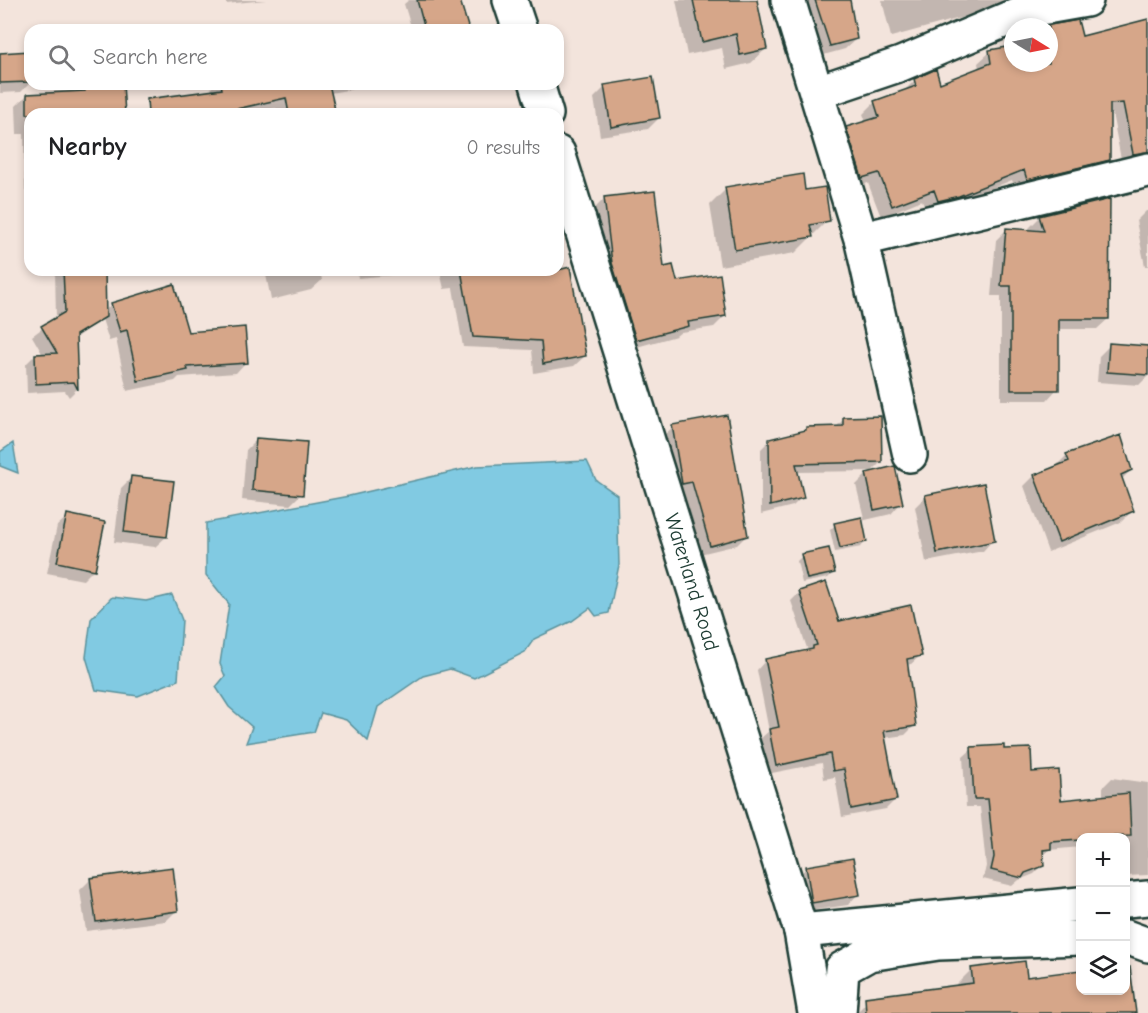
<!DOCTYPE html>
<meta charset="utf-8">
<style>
:root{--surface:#fff;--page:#f6f6f6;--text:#202124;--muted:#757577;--line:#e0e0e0}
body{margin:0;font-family:"Comic Neue",sans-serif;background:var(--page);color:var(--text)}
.controls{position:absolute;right:18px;bottom:18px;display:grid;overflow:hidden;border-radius:12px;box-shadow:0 3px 9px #0003}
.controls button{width:54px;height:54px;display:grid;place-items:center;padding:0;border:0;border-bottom:2px solid var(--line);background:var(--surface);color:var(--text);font:30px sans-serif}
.compass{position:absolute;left:1004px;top:18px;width:54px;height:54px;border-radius:50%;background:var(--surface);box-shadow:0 3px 9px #0003;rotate:100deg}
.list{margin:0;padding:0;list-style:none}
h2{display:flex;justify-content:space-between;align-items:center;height:78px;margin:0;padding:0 24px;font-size:26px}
h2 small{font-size:20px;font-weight:400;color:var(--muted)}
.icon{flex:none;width:33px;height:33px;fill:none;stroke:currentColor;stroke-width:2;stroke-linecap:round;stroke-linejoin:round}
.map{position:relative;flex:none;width:1148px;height:1013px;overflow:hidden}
.search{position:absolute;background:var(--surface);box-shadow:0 3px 9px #0003;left:24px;top:24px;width:540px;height:66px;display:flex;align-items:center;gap:15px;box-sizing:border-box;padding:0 21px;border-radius:18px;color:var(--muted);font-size:22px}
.panel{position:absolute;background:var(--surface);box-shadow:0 3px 9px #0003;left:24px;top:108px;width:540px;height:168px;border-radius:18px}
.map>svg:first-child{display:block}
.water{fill:#81cae2;stroke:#5a929c;stroke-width:1.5}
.shadow{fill:#0003}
.building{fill:#d6a689;stroke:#1f3d34;stroke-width:1.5}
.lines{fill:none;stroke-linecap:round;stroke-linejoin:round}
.minor-casing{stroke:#1f3d34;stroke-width:38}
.major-casing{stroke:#1f3d34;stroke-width:38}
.minor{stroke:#fff;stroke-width:33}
.major{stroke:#fff;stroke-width:33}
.labels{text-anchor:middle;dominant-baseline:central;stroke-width:5;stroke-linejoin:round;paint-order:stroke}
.street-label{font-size:21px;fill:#1f3d34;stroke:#fff}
</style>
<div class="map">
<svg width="1148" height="1013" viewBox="0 0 1148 1013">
<rect width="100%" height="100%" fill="#f3e4dc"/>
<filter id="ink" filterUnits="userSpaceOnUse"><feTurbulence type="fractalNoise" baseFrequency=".0167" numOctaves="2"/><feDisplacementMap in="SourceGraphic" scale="12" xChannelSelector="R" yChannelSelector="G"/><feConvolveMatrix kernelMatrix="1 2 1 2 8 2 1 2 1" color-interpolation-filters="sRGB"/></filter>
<g filter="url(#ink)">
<path class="water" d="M 13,443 L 18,473 L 0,466 L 0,452 Z
M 587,461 L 596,480 L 617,495 L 619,565 L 609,613 L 596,616 L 590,608 L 572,621 L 534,639 L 525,652 L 474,678 L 450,669 L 423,676 L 378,707 L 368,741 L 346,720 L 321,713 L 314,732 L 246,743 L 252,727 L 229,707 L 216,687 L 225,676 L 220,664 L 229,604 L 206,575 L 206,523 L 349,496 L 477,466 Z
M 172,595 L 182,620 L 178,680 L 138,696 L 96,690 L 86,657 L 91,619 L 112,597 L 146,601 Z"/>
<path class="shadow" d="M 226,0 L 266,0 L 226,4 Z
M 409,0 L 459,0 L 467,30 L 412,30 L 404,4 Z
M 676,0 L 759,0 L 756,1 L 766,49 L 751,63 L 726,69 L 722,48 L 687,55 Z
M 801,0 L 849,0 L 856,39 L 845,49 L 820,56 Z
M 882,0 L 1026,0 L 891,37 Z
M 1148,20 L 1148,153 L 1121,159 L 1112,113 L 1109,114 L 1109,159 L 1097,171 L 1016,191 L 1012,180 L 946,207 L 927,212 L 922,200 L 881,217 L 868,183 L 851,188 L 836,140 L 847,128 L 866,122 L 863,114 L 875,102 L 902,93 L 915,80 L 939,85 L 979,69 L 978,63 L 990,52 L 1013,47 L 1013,63 L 1049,63 L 1049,27 L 1080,38 Z
M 30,53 L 30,83 L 21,92 L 0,93 L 0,54 Z
M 81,84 L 122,84 L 124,114 L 30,114 L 30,191 L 25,191 L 24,134 L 17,134 L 16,106 L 27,95 L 74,93 Z
M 212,84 L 382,84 L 330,93 L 334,114 L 277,114 L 276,108 L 247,114 L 162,114 L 211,92 Z
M 605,87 L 659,118 L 648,129 L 600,136 L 594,98 Z
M 726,189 L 804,192 L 828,220 L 795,253 L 720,266 L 710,205 Z
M 605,198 L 676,283 L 725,316 L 714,327 L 681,332 L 676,336 L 626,350 L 602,274 L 594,209 Z
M 1146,211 L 1148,211 L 1148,266 L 1145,266 L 1136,221 Z
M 1040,217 L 1108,319 L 1097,329 L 1057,329 L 1057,389 L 1047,400 L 1001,400 L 1001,296 L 991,296 L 996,240 L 1007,229 L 1030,231 L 1029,228 Z
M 55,270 L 103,270 L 104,312 L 111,304 L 187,333 L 246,362 L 236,373 L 179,377 L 175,381 L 127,391 L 116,339 L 109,341 L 102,319 L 75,338 L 77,389 L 69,397 L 65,391 L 27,393 L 26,364 L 35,355 L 43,355 L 32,336 L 56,318 Z
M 265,270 L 320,270 L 322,280 L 311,290 L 271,300 Z
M 357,270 L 537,270 L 585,356 L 574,366 L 534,373 L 532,350 L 463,347 L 453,288 L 444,289 L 440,271 L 358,278 Z
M 1110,345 L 1148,348 L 1148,376 L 1139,385 L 1097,382 L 1099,356 Z
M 844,419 L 881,462 L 872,471 L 797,472 L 802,497 L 793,506 L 761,514 L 761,449 L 770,440 L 803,432 L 807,428 L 835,428 Z
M 673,427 L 747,535 L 737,545 L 700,554 L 683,491 L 673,492 L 663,436 Z
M 257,439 L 301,494 L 290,505 L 242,500 L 246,450 Z
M 1067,455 L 1131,470 L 1121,480 L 1132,511 L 1121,522 L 1048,552 L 1024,486 L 1034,476 L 1056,466 Z
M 867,474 L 901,503 L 891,514 L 861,521 L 866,541 L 861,547 L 835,552 L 830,530 L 835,525 L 864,518 L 856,485 Z
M 132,477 L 166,537 L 155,547 L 114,542 L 121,488 Z
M 926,496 L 993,540 L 983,551 L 926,562 L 915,507 Z
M 68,516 L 94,569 L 83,580 L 47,573 L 57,526 Z
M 802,556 L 833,573 L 828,578 L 802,583 L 797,561 Z
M 800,592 L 838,623 L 921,655 L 911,664 L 906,665 L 914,726 L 905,735 L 884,738 L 895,800 L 886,809 L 842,817 L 835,777 L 824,779 L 822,763 L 767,774 L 760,739 L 769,731 L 757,670 L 766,660 L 808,651 L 791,601 Z
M 972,749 L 1003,750 L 1060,802 L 1103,797 L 1103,787 L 1112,778 L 1148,783 L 1148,875 L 1126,876 L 1126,838 L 1080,838 L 1080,847 L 1049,850 L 1042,856 L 1043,865 L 1034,874 L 1019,880 L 1012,886 L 983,879 L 986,866 L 980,807 L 966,807 L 963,757 Z
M 852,860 L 858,894 L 848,905 L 801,912 L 796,879 L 806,868 Z
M 91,879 L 177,910 L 166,921 L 86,931 L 80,890 Z
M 972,969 L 1026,978 L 1080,971 L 1080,990 L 1135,1013 L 856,1013 L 869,1000 L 954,987 Z"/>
<path class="building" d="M 417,0 L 460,0 L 469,30 L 425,30 Z
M 693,0 L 757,0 L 767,49 L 740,55 L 736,34 L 702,42 Z
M 815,0 L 850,0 L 857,39 L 830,46 Z
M 1148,19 L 1148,152 L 1133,154 L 1123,103 L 1110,104 L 1110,160 L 1027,180 L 1024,170 L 959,196 L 938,201 L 934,190 L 892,206 L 879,173 L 862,178 L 846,127 L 879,117 L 874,101 L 916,86 L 914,79 L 936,69 L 940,83 L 991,63 L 989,50 L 1013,46 L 1013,63 L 1049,63 L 1049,27 L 1044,26 L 1078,20 L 1082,36 Z
M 30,51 L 30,82 L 0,83 L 0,53 Z
M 653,77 L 660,118 L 611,127 L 604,85 Z
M 84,84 L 123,84 L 125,114 L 27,114 L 27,94 L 85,91 Z
M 221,84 L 329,84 L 336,114 L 289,114 L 286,98 L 214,114 L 148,114 L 147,99 L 222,89 Z
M 803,174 L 805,190 L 825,187 L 830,221 L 810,225 L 813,237 L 735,250 L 725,187 Z
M 655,191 L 664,267 L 673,265 L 677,281 L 720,274 L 726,316 L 688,322 L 689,326 L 636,340 L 612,263 L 604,197 Z
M 1110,199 L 1109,319 L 1059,319 L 1059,390 L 1011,390 L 1011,286 L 1001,286 L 1006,228 L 1044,231 L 1039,216 Z
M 570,267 L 586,356 L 543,364 L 541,341 L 473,337 L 461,270 L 558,270 Z
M 63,270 L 105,270 L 106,317 L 76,335 L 78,390 L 74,382 L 36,384 L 35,354 L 57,353 L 41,326 L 65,312 Z
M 174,284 L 188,332 L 245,327 L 248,363 L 187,367 L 188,370 L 138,381 L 127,330 L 120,332 L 111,303 Z
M 1109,343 L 1148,346 L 1148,375 L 1107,372 Z
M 727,415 L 748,536 L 710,546 L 692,482 L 682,484 L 672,425 Z
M 881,416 L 882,462 L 796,464 L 804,498 L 770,506 L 769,439 L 806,430 L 806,427 L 843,426 L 843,417 Z
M 1121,435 L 1132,470 L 1121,475 L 1134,511 L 1059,542 L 1034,475 L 1069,461 L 1066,454 Z
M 256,438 L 307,442 L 303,495 L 252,490 Z
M 895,466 L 903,504 L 874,510 L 866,473 Z
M 131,476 L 174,481 L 167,537 L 124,532 Z
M 984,483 L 995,541 L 937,553 L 925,495 Z
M 67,514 L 105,522 L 95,570 L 57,562 Z
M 862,517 L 867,542 L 840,548 L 834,523 Z
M 829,548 L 835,573 L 807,579 L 801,554 Z
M 826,582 L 839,621 L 911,605 L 922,656 L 907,659 L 916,726 L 884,731 L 897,800 L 851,809 L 844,769 L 833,771 L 830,754 L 776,766 L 769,729 L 779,727 L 765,659 L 813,649 L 813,646 L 817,645 L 799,591 Z
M 1004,745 L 1004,749 L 1031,748 L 1032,772 L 1059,770 L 1061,800 L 1129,793 L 1131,836 L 1080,837 L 1080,840 L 1051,842 L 1051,849 L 1043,850 L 1044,866 L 1025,873 L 1022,878 L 991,870 L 994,857 L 988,799 L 974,799 L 971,747 Z
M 853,858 L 860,895 L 812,903 L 806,866 Z
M 173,867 L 178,911 L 96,922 L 90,878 Z
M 1025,961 L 1027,977 L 1080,970 L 1080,990 L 1125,990 L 1125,968 L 1130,967 L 1136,1013 L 866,1013 L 865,997 L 973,983 L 971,968 Z"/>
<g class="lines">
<g class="minor-casing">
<path id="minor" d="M 788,0 L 862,242 L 875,236 L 1148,170
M 818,92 L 901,64 L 1029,10 L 1086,0
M 862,242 L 910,455
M 1126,900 L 1148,898
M 801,931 L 1080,904
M 1126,937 L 1148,945
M 839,1013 L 842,969 L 869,954 L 938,943 L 1080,938"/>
</g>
<g class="major-casing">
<path id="major" d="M 510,0 L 520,30
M 537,84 L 546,114
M 558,153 L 801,931 L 815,1013"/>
</g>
<use href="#minor" class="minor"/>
<use href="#major" class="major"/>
</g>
</g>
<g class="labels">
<g class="street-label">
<text transform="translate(692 582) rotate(73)">Waterland Road</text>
</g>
</g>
</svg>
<div class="controls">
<button>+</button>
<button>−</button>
<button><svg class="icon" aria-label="layers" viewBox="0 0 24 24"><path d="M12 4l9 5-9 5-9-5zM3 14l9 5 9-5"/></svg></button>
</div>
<svg class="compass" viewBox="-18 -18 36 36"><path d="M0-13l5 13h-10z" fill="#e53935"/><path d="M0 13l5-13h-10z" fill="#757577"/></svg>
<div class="search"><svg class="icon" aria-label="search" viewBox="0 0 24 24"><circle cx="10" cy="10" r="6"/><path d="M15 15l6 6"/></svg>Search here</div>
<section class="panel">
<h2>Nearby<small>0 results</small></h2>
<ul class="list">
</ul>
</section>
</div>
